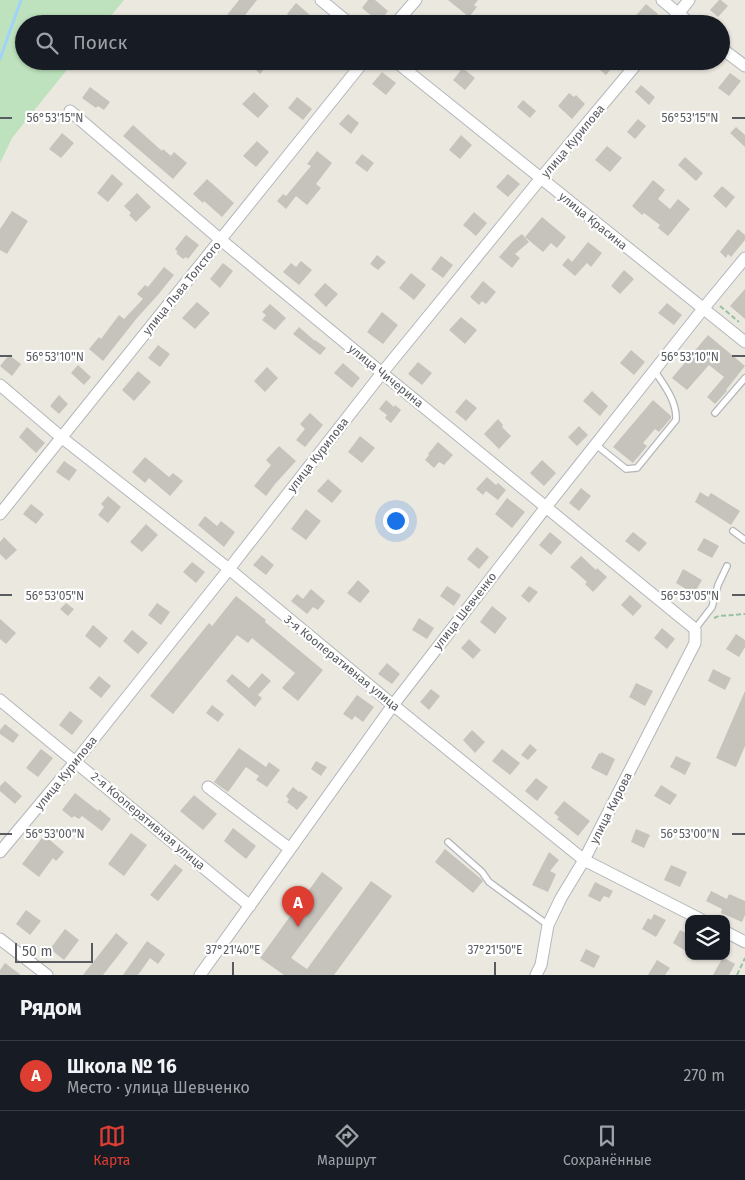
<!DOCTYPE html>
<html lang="ru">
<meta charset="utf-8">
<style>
:root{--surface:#171b24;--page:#20242c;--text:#f1f3f6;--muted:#9ea1a6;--line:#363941;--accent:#de3e32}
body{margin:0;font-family:"Fira Sans",sans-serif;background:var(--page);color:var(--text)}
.controls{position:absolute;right:15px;bottom:15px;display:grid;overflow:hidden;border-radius:10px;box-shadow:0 1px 4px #0004}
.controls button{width:45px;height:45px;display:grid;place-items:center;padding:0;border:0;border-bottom:1px solid var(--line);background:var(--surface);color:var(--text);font:25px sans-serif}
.scale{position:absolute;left:15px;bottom:12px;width:78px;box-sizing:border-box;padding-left:5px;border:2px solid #585c60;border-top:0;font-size:14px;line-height:18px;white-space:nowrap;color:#585c60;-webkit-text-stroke:4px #fff;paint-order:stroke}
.you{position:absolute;left:395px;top:520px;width:18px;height:18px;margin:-12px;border:4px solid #fff;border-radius:50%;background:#1a73e8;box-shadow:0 0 0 8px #1a73e833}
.badge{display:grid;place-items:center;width:32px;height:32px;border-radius:50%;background:var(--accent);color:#fff;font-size:16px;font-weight:700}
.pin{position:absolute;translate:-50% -41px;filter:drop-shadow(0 1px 2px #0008)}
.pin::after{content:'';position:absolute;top:26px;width:18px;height:15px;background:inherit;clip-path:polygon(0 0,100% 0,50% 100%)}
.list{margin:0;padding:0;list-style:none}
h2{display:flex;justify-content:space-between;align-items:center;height:65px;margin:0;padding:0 20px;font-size:21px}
h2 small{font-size:16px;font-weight:400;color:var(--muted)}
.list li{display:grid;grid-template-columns:32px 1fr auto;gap:15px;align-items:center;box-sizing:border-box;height:70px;padding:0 20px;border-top:1px solid var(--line)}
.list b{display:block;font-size:19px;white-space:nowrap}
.list p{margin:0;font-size:16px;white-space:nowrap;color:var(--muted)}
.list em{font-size:16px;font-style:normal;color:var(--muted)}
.icon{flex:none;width:28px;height:28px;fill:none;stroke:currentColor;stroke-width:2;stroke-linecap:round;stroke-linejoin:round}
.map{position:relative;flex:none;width:745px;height:975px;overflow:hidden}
.search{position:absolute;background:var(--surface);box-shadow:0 1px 4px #0004;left:15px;right:15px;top:15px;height:55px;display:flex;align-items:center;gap:12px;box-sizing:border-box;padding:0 18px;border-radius:28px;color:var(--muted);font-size:19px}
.sheet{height:135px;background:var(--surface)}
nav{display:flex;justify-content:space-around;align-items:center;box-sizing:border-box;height:70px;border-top:1px solid var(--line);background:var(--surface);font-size:14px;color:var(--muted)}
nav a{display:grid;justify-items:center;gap:2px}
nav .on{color:var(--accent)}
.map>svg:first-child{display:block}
.green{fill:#bde2bd}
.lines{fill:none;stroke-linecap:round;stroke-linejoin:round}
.stream{stroke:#a1d3f9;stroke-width:3}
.building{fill:#c6c3bd}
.lane-casing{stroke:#b2b6ba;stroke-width:8}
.street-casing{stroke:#b2b6ba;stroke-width:13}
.path{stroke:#97c1a2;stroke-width:2;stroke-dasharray:5 2.5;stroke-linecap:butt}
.lane{stroke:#fff;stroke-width:5.5}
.street{stroke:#fff;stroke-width:11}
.ticks{fill:none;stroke:#585c60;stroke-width:2}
.labels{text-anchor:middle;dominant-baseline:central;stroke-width:4.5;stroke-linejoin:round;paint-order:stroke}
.street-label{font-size:12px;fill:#585c60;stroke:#fff}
.ticks-label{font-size:12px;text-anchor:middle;fill:#585c60;stroke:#fff;stroke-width:4.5;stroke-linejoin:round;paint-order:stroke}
</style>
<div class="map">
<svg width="745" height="975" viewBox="0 0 745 975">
<rect width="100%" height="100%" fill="#ebe8df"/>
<path class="green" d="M 0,0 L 124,0 L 104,24 L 24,24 L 24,61 L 74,61 L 12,138 L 0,163 Z"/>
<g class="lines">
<path class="stream" d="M 0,59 L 21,0"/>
</g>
<path class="building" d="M 239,0 L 257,0 L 238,24 L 230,24 L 224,19 Z
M 368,0 L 375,0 L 388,11 L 379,22 L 362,8 Z
M 448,0 L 478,0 L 474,5 L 477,7 L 469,17 Z
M 719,0 L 721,0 L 728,6 L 718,17 L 710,10 Z
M 296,3 L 310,15 L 303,24 L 299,24 L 287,14 Z
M 646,4 L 658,14 L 650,24 L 638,24 L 633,19 Z
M 255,61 L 271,61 L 260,74 L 251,65 Z
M 589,61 L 618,61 L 606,75 Z
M 462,69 L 464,71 L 465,70 L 475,78 L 465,90 L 453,80 Z
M 382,72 L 396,83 L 386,95 L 372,84 Z
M 730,73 L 741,81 L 729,96 L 718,88 Z
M 641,85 L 655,97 L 649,105 L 635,92 Z
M 90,87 L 110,102 L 104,110 L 98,106 L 96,108 L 82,98 Z
M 254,92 L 269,106 L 258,118 L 242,104 Z
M 569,93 L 574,97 L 576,95 L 585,104 L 572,119 L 558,106 Z
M 297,97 L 312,109 L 303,120 L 288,108 Z
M 523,100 L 536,111 L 530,118 L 517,107 Z
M 348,114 L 359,123 L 351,134 L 339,124 Z
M 638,119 L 646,126 L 635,139 L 627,132 Z
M 133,125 L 162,151 L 163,149 L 171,156 L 174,152 L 187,163 L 173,179 L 123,136 Z
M 736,127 L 745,135 L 745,147 L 730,133 Z
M 62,133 L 74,143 L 61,158 L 49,149 Z
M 461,135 L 472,145 L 460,159 L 449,150 Z
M 257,141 L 269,152 L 256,167 L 243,156 Z
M 607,146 L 622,158 L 610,172 L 595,160 Z
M 317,151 L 332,163 L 316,184 L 321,188 L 307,205 L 296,196 L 286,209 L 277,201 L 283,194 L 286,196 L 311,166 L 307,164 Z
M 362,154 L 374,163 L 367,172 L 355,163 Z
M 685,157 L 703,173 L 696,181 L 678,165 Z
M 112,174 L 123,184 L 108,202 L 97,193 Z
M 508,174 L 520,184 L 508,197 L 496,187 Z
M 207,179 L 234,203 L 222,217 L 204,201 L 203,203 L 193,194 Z
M 653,180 L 665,190 L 658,199 L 670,209 L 678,199 L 690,209 L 668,236 L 658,228 L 660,225 L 644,213 L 642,215 L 632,206 Z
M 722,186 L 735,197 L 726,208 L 713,196 Z
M 137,193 L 151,207 L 136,222 L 129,215 L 131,213 L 124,206 Z
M 12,211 L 28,221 L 7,254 L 0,250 L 0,229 Z
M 474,212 L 487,223 L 476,236 L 463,225 Z
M 542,217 L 566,237 L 557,248 L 551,243 L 543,252 L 525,237 Z
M 738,229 L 745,235 L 745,240 L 731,257 L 728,254 L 726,258 L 720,252 Z
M 522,234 L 529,242 L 515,254 L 520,258 L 512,268 L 499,257 L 513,241 Z
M 186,235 L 199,245 L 188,259 L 186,257 L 183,259 L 176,253 L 178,252 L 175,249 Z
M 588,242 L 602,253 L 591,267 L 587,263 L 575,276 L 562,265 L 568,258 L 572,262 Z
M 377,255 L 386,262 L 378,270 L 370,264 Z
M 441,256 L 453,265 L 443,278 L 431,269 Z
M 301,261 L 312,270 L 299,285 L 283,272 L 291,263 L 296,267 Z
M 223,263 L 233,271 L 220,288 L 210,279 Z
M 164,267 L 174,275 L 157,296 L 137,318 L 103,361 L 89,349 L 99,337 L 101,339 L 119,315 L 124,319 L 143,299 L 137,294 L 145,285 L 148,287 Z
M 624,270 L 634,279 L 620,294 L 611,286 Z
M 411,273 L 426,285 L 414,300 L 399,288 Z
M 483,281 L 496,292 L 486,304 L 482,301 L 479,305 L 470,297 Z
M 325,283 L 338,294 L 326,307 L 314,295 Z
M 745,289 L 745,319 L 730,306 Z
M 197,302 L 210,313 L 195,329 L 182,318 Z
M 667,303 L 682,315 L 674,325 L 658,313 Z
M 270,304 L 286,318 L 275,330 L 262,320 L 266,315 L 262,312 Z
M 382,312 L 398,325 L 383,344 L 367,332 Z
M 461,317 L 477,330 L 465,344 L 449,330 Z
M 299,327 L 315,341 L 315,340 L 326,348 L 320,355 L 293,334 Z
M 708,335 L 745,366 L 726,390 L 727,391 L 715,404 L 707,397 L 724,377 L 709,365 L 687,390 L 672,378 Z
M 158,345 L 170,354 L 160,367 L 148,358 Z
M 631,350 L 645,362 L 634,375 L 620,363 Z
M 9,355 L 21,364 L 12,376 L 0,366 Z
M 418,362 L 432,373 L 422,385 L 408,374 Z
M 343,363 L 360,378 L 352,388 L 334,373 Z
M 78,365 L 91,377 L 84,385 L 71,373 Z
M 267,367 L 278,378 L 265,392 L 254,381 Z
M 138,371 L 151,382 L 134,401 L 122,390 Z
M 592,391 L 608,406 L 600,416 L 583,401 Z
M 59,395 L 68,404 L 59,414 L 50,406 Z
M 466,399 L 477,408 L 466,421 L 455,412 Z
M 386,400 L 394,407 L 395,405 L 401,410 L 391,423 L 385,418 L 387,415 L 379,409 Z
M 653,400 L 671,416 L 671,418 L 659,432 L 655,429 L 643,443 L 647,446 L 633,463 L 613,447 Z
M 310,413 L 323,425 L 305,447 L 296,440 L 305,429 L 300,424 Z
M 498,419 L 503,425 L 502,427 L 511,436 L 499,449 L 484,434 Z
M 579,426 L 588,435 L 577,446 L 568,437 Z
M 27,427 L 45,443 L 36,453 L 19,437 Z
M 360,436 L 375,448 L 362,463 L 348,452 Z
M 438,442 L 453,455 L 444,465 L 439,462 L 434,468 L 425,460 L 429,455 L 428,454 Z
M 279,446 L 296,461 L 275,484 L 266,496 L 254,486 L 271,465 L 266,460 Z
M 145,457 L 169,477 L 173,473 L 183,481 L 170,496 L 149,478 L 145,483 L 132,472 Z
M 542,460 L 556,473 L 544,486 L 530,473 Z
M 64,461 L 77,470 L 69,481 L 56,472 Z
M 487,477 L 496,485 L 498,483 L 506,490 L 498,500 L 486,491 L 483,495 L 476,489 Z
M 328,479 L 342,491 L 332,503 L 317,491 Z
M 581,488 L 591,496 L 579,511 L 569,503 Z
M 700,492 L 708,497 L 711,493 L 740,511 L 731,525 L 695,502 Z
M 108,496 L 121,507 L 108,523 L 98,515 L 104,507 L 101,504 Z
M 507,498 L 525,512 L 512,528 L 495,514 Z
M 31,504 L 44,514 L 36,524 L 23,514 Z
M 306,509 L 321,521 L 306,540 L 291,529 Z
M 205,516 L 217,526 L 221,521 L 235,532 L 224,547 L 198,525 Z
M 146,524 L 158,535 L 142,552 L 130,542 Z
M 550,532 L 562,542 L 551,555 L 539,545 Z
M 633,532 L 647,543 L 639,552 L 625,541 Z
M 4,537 L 17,550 L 6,560 L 0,554 L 0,542 Z
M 704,538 L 719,546 L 712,558 L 697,550 Z
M 477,547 L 489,557 L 479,569 L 467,559 Z
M 262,555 L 274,565 L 266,575 L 253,565 Z
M 581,556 L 596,570 L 597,568 L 607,577 L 593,592 L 585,584 L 587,582 L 570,567 Z
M 192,562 L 205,572 L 196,583 L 183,572 Z
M 683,569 L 702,580 L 694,594 L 676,583 Z
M 358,580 L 370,591 L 360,603 L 347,593 Z
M 447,586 L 461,595 L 454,606 L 440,596 Z
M 529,586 L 538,592 L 529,603 L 521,596 Z
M 311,589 L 325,601 L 318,610 L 313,607 L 307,614 L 291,601 L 297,594 L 303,599 Z
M 630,595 L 642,606 L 633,616 L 621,605 Z
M 236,596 L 266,620 L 265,622 L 323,670 L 298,701 L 282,688 L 295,673 L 252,638 L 248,643 L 237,635 L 173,714 L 150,696 L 209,623 L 212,626 Z
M 66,603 L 74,609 L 68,616 L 60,609 Z
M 157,603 L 170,612 L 161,625 L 148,615 Z
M 492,606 L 507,618 L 495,634 L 480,622 Z
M 419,618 L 434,628 L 427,639 L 412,630 Z
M 0,619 L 16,633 L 6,644 L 0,639 Z
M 93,625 L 108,638 L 100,648 L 85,636 Z
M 662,628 L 675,639 L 667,649 L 654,638 Z
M 132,630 L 148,643 L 138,654 L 123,641 Z
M 736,634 L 745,640 L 745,647 L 739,657 L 726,649 Z
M 469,639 L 481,650 L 473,659 L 461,648 Z
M 387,663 L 400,674 L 392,684 L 378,674 Z
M 713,669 L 731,678 L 725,690 L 708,681 Z
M 262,673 L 271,681 L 258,695 L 262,698 L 255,707 L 226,681 L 232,674 L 249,688 Z
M 99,676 L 111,686 L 101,698 L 89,688 Z
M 636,683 L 653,691 L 645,706 L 629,697 Z
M 431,689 L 440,696 L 429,710 L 420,702 Z
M 745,691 L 745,746 L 736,767 L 716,758 Z
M 357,695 L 374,707 L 363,722 L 355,716 L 352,720 L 343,714 Z
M 212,705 L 224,714 L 218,722 L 206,713 Z
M 70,711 L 83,721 L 72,735 L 59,725 Z
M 5,724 L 19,735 L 13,743 L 0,734 L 0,730 Z
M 472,730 L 485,742 L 475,753 L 463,740 Z
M 530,744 L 537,750 L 528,760 L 521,755 Z
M 239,748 L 266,767 L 269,762 L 280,770 L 267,787 L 256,780 L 259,776 L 246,767 L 228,792 L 214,782 Z
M 41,749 L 53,758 L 38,777 L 26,768 Z
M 502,749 L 520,763 L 510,775 L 492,761 Z
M 601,752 L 615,759 L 607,776 L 591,768 L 599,753 L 601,754 Z
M 676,756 L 691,763 L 685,775 L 670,767 Z
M 316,761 L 327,767 L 321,776 L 311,769 Z
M 536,778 L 548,787 L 537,801 L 525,791 Z
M 5,781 L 22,796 L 15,804 L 0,791 L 0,786 Z
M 661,785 L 677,795 L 670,805 L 654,796 Z
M 293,787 L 299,792 L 300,791 L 308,797 L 297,810 L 287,802 L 289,799 L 286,796 Z
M 75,793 L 98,811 L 99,809 L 111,819 L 102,831 L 82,816 L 79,819 L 74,816 L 72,818 L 62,810 Z
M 194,795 L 217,814 L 203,830 L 180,811 Z
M 564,801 L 590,821 L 578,836 L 557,819 L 559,817 L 554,813 Z
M 233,828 L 256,846 L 246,859 L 224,841 Z
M 636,829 L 650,835 L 644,848 L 631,842 Z
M 131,833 L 147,845 L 124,876 L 108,864 Z
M 44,835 L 64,852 L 56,861 L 53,858 L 39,877 L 22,864 Z
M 445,849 L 480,878 L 483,881 L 473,893 L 435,862 Z
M 549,852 L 559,860 L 550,871 L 556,874 L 548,892 L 532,885 Z
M 175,864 L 183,870 L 158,901 L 150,895 Z
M 671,865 L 687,872 L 680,887 L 664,880 Z
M 322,872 L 343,888 L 291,958 L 307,969 L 371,881 L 392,896 L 334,975 L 284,975 L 260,958 Z
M 595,882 L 613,891 L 609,898 L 604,896 L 600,902 L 588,896 Z
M 711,891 L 727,899 L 729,894 L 745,901 L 745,915 L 742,922 L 721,913 L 722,909 L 706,901 Z
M 26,910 L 41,921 L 30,935 L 16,924 Z
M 654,914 L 666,920 L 656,937 L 642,929 L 648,918 L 651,920 Z
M 65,929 L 79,940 L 64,960 L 50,949 Z
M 680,930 L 689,935 L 689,953 L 673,943 Z
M 116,933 L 128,943 L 103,975 L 83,975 Z
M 147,941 L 165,954 L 158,964 L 150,958 L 138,975 L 123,975 Z
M 586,949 L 600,956 L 594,968 L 580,961 Z
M 723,957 L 735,964 L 729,975 L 713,975 Z
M 657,960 L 670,968 L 665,975 L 648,975 Z
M 5,963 L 21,975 L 0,975 L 0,970 Z"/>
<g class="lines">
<g class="lane-casing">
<path id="lane" d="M 715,413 L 745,378
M 595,444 L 626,469 L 637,468 L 676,420 C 677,401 664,385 654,370
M 733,531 L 745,540
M 695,629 L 712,607 L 718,585 L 727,566
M 448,842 L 482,872 L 489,882 L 548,925"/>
</g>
<g class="street-casing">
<path id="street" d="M 321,0 L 350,24
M 662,0 L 691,24
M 395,24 L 416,0
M 670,24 L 689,0
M 721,48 L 745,66
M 395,61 L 745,342
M 70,111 L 221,240 L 382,373 L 695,629 L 695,643 L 584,860 L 561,898 L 548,925 L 541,965 L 536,975
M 0,385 L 61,437 L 229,569 L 393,705 L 584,860 L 700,919
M 0,514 L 364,61
M 0,700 L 250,906
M 208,787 L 290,849
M 0,852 L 76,761 L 229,569 L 382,373 L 541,178 L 639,61
M 726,932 L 745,942
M 0,939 L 47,975
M 200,975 L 393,705 L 546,507 L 703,309 L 745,258"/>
</g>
<path class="path" d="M 720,306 L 739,322
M 714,618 L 719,616 L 745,614
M 737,975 L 745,958"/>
<use href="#lane" class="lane"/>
<use href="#street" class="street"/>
</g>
<path class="ticks" d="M 0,118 L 12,118M 732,118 L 745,118M 0,356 L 12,356M 732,356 L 745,356M 0,595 L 12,595M 732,595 L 745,595M 0,834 L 12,834M 732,834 L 745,834M 233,962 L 233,975M 495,962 L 495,975"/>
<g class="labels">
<g class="street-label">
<text transform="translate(573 141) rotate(-50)">улица Курилова</text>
<text transform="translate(593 221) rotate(39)">улица Красина</text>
<text transform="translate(182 288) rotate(-51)">улица Льва Толстого</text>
<text transform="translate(386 376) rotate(39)">улица Чичерина</text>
<text transform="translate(318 455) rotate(-52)">улица Курилова</text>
<text transform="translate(465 611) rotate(-52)">улица Шевченко</text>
<text transform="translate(342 663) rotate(39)">3-я Кооперативная улица</text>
<text transform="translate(66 773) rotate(-51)">улица Курилова</text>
<text transform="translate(611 808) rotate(-63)">улица Кирова</text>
<text transform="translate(148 821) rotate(40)">2-я Кооперативная улица</text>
</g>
</g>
<g class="ticks-label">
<text x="55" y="122">56°53'15"N</text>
<text x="690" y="122">56°53'15"N</text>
<text x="55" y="361">56°53'10"N</text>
<text x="690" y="361">56°53'10"N</text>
<text x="55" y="600">56°53'05"N</text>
<text x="690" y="600">56°53'05"N</text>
<text x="55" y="838">56°53'00"N</text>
<text x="690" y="838">56°53'00"N</text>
<text x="233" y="954">37°21'40"E</text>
<text x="495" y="954">37°21'50"E</text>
</g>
</svg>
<div class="controls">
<button><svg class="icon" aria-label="layers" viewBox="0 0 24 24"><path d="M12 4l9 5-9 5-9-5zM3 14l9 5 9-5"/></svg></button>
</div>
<div class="scale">50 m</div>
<div class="you"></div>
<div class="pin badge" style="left:298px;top:927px">A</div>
<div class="search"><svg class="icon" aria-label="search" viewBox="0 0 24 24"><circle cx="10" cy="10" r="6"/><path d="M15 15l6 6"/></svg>Поиск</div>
</div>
<section class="sheet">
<h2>Рядом<small></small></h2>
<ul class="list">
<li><span class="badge">A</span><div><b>Школа № 16</b><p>Место · улица Шевченко</p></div><em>270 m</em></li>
</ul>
</section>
<nav>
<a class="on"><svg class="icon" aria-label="map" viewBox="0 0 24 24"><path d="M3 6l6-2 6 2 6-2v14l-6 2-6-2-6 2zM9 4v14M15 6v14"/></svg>Карта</a>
<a><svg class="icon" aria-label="directions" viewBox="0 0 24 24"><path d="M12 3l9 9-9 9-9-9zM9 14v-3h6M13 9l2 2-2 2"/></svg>Маршрут</a>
<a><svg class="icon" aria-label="saved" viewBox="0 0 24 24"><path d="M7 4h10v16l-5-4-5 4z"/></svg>Сохранённые</a>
</nav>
